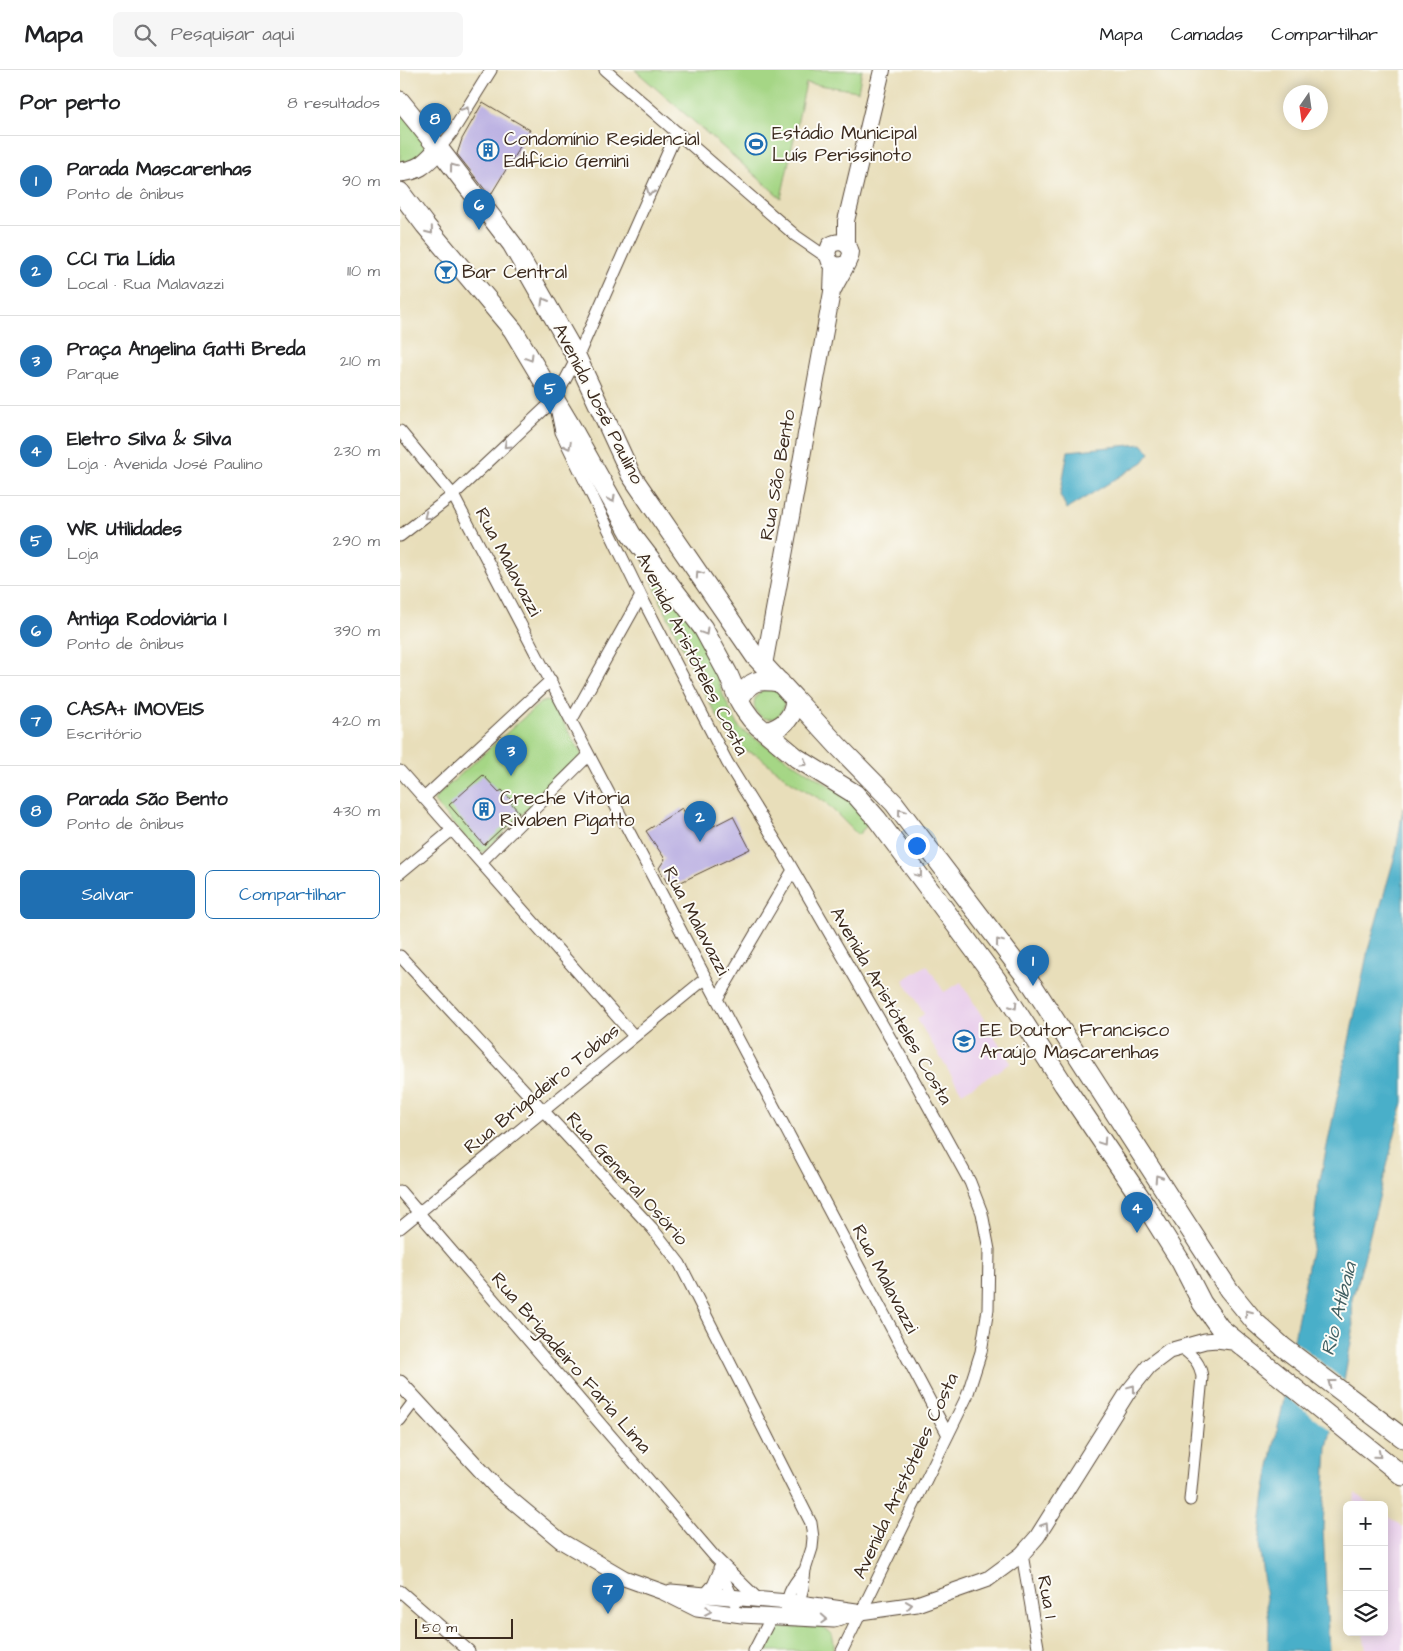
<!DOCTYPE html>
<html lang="pt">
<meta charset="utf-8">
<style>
:root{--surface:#fff;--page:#f6f6f6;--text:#202124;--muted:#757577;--line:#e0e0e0;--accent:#1f6fb2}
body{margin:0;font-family:"Architects Daughter",sans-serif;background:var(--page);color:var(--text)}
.controls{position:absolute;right:15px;bottom:15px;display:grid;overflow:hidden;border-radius:8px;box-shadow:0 2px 12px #0003}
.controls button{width:45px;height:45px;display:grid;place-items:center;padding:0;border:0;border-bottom:1px solid var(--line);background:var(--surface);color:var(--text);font:25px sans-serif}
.compass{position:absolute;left:883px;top:15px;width:45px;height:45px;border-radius:50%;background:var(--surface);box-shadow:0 2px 12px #0003;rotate:193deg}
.scale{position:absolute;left:15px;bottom:12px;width:98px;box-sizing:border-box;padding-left:5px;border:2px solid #3b2a1e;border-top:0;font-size:14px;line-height:18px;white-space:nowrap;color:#3b2a1e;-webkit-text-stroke:4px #fdfcf7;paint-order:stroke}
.you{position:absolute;left:516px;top:775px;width:18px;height:18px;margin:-12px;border:4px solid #fff;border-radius:50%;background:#1a73e8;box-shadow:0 0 0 8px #1a73e833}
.badge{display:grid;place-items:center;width:32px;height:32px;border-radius:50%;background:var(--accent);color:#fff;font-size:16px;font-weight:700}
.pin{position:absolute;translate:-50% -41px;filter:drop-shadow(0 1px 2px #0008)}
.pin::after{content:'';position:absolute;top:26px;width:18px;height:15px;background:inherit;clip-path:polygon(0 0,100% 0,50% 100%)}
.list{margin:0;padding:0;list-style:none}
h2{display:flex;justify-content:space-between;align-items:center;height:65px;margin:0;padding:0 20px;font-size:21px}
h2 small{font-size:16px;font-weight:400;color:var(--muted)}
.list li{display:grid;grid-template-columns:32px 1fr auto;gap:15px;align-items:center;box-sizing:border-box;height:90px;padding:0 20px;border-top:1px solid var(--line)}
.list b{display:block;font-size:19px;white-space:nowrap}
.list p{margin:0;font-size:16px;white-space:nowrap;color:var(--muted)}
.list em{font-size:16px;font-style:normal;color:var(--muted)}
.actions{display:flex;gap:10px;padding:15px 20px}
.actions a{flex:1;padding:11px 0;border:1px solid var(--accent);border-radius:8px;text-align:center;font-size:18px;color:var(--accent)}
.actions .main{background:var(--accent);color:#fff}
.icon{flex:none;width:28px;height:28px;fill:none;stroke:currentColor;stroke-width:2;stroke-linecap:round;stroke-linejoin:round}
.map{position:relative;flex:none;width:1003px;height:1581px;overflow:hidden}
header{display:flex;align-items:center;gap:30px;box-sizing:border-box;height:70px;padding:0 25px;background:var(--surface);border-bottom:1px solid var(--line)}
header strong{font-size:24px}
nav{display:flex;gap:28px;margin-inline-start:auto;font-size:18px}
.search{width:350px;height:45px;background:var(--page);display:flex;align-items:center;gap:12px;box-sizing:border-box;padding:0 18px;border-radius:8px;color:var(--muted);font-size:19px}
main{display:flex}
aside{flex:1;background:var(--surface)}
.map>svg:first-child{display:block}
.built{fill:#ead1ec}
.green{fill:#a5d685;stroke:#708052}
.water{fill:#49afc9;stroke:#426c74}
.pier{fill:#e8deba}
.building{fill:#bdb3e3}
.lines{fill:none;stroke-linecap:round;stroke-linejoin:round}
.minor-casing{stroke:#554535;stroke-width:13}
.tertiary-casing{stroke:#554535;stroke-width:17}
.secondary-casing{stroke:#554535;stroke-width:18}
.primary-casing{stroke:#554535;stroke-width:21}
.minor{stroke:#fff;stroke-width:11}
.tertiary{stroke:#fff;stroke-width:15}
.secondary{stroke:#fff;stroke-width:16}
.primary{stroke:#fff;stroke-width:19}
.oneway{stroke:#a79f9a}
.labels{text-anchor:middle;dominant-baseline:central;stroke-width:4;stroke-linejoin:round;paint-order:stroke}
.poi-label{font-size:19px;fill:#3b2a1e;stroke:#fdfcf7;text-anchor:start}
.street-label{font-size:19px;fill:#3b2a1e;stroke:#fdfcf7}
.water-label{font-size:20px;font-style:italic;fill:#415f62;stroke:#fdfcf7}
</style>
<header>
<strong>Mapa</strong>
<div class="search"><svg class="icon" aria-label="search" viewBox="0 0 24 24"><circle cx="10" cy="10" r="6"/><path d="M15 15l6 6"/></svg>Pesquisar aqui</div>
<nav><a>Mapa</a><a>Camadas</a><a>Compartilhar</a></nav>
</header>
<main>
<aside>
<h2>Por perto<small>8 resultados</small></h2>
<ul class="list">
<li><span class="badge">1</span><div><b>Parada Mascarenhas</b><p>Ponto de ônibus</p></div><em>90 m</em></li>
<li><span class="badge">2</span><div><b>CCI Tia Lídia</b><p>Local · Rua Malavazzi</p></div><em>110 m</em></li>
<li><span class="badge">3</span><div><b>Praça Angelina Gatti Breda</b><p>Parque</p></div><em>210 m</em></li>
<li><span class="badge">4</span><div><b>Eletro Silva &amp; Silva</b><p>Loja · Avenida José Paulino</p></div><em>230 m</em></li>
<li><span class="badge">5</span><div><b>WR Utilidades</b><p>Loja</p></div><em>290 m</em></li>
<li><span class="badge">6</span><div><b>Antiga Rodoviária I</b><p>Ponto de ônibus</p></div><em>390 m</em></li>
<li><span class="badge">7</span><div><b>CASA+ IMOVEIS</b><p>Escritório</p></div><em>420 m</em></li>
<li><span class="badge">8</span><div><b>Parada São Bento</b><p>Ponto de ônibus</p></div><em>430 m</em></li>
</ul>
<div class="actions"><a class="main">Salvar</a><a>Compartilhar</a></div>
</aside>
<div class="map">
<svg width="1003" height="1581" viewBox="0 0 1003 1581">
<rect width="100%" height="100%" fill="#fdfcf7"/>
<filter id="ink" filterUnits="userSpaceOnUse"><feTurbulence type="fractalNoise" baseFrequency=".02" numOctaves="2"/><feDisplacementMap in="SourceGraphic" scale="10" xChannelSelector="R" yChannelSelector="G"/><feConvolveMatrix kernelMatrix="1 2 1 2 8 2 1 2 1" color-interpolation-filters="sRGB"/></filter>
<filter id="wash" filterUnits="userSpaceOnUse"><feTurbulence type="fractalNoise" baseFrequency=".0096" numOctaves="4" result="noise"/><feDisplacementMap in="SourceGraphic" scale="20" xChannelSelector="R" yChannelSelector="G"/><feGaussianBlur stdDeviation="1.12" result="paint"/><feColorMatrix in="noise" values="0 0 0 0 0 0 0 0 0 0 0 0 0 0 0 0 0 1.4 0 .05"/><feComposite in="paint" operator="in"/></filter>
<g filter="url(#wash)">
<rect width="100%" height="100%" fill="#e8deba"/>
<path class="built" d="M 527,895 L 544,922 L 561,912 L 611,993 L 562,1023 L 517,949 L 524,944 L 503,910 Z
M 955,1423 L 972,1435 L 954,1435 Z
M 984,1443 L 1003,1457 L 1003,1581 L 966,1581 L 963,1562 L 984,1562 Z"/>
<path class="green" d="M 235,0 L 462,0 L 458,21 L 406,13 L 381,128 Z
M 0,31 L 39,79 L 0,97 Z
M 222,438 L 309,580 L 323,625 L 340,659 L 452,730 L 470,752 L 458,765 L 425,732 L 390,711 L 357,685 L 335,676 L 308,630 L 287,587 L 262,534 Z
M354 634a15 15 0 1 1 30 0a15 15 0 1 1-30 0Z
M 147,631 L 155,638 L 182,685 L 85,781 L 79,783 L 35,733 L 34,730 L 40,723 L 140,633 Z
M 404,1556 C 424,1556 435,1557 434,1581 L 367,1581 L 375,1565 L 381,1558 Z"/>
<path class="water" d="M 742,374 L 750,383 L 743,392 L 667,439 L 660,425 L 668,381 Z
M 1003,738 L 1003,1032 L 959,1208 L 952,1228 L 953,1262 L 944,1310 L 927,1377 L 923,1458 L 929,1581 L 868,1581 L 869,1552 L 859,1474 L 864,1430 L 873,1379 L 882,1339 L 897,1252 L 912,1176 L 917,1124 L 968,880 L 996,782 Z"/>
<path class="pier" d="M 891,1268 L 946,1312 L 934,1363 L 882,1323 Z"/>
<g id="blocks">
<path class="building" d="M 83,32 L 130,60 L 90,126 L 57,84 L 62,69 Z
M 83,705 L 99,722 L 102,720 L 113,732 L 111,733 L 119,742 L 84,775 L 49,735 Z
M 282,738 L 298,764 L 333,746 L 350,779 L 279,813 L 276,810 L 267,813 L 259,798 L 265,789 L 246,761 Z"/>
</g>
</g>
<g filter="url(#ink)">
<use href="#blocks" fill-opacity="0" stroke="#554535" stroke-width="1"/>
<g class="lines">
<g class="minor-casing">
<path id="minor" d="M 205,0 L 396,166 L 428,188
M 39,79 L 51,64 L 91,0
M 157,342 L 161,362 L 241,526 L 327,692 L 382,781 L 504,992 L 570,1112 L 582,1143 L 589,1180 L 588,1239 L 581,1282 L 567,1326 L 548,1365 L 442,1581
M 0,361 L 53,425 L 291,880 L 548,1365
M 0,466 L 53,425 L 155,329 L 177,288 L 277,62
M 171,651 L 241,526
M 0,701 L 234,966
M 24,728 L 151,610
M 81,792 L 189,685
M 0,803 L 52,760
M 0,886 L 252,1158 L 280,1194 L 411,1453 L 413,1468 L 412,1478 L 405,1500 L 403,1517 L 397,1540
M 317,929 L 393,800
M 0,1121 L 315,1487 L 359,1530
M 0,1158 L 306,908
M 782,1278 C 793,1287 800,1292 802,1307 L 790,1430
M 0,1350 L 15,1330
M 622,1484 L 638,1577
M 319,1498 L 335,1533
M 0,1521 L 69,1581
M 387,1548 C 385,1526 391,1517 405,1500
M 354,1581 L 371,1548"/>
</g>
<g class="tertiary-casing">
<path id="tertiary" d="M 0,1313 L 96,1417 L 161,1471 L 224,1508 L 263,1522 L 297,1539 L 342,1545 L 434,1550 L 460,1542 L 517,1534 L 588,1509 L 622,1484 L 637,1467 L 728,1322 L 749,1296 L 769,1281 L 805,1271 L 817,1270 L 839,1273
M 271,1522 L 400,1533 L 456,1541
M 307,1525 L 315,1516 L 321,1502"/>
</g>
<g class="secondary-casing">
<path id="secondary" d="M 446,174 L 446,151 L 482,0
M 434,218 C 438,209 451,190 451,182 C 448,172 439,170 430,175 L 427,183 L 430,192 L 437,196 L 446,194
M 364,595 L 432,222 L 433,195"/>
</g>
<g class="primary-casing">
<path id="primary" d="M 0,31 L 39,79 L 112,174 L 177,288 L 231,405 L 355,586 L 395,629 C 394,648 383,657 366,662 C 354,654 346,644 339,630 C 350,609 358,609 380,612
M 0,102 C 21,100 25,93 39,79
M 0,122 L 25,155 L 113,260 L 171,357 L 231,464 L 303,558 L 328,604 L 339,630
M 395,629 L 438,676 L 494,733 L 633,916 L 829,1220 L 855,1252 L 883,1277 L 1003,1368
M 366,662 L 397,688 L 455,724 L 477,749 L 596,909 L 664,1015 L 746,1136 L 781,1192 L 802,1233 L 820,1258 L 1003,1406"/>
</g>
<use href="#minor" class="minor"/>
<use href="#tertiary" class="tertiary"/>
<use href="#secondary" class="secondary"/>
<use href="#primary" class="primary"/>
</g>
<defs><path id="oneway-chevron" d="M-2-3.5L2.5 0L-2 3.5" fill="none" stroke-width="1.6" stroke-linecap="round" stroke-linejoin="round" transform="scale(1.25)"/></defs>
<g class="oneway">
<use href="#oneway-chevron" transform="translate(66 40) rotate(-58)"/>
<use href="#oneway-chevron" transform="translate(53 97) rotate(-127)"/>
<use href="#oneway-chevron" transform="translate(250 122) rotate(114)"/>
<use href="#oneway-chevron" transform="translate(30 161) rotate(51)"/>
<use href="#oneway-chevron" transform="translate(144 231) rotate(-120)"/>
<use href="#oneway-chevron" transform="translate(130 288) rotate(59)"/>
<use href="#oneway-chevron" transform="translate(107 375) rotate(137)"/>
<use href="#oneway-chevron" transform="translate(168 376) rotate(63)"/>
<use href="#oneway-chevron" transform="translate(212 429) rotate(61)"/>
<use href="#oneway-chevron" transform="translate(27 446) rotate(142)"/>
<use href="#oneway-chevron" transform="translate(299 504) rotate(-125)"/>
<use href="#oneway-chevron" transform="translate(305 562) rotate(59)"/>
<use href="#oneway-chevron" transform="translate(404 693) rotate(32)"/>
<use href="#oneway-chevron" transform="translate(501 742) rotate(-127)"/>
<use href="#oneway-chevron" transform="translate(519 804) rotate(53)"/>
<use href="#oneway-chevron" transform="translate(599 872) rotate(-127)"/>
<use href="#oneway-chevron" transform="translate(614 936) rotate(57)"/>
<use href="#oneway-chevron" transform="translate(703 1072) rotate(56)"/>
<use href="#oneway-chevron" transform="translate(758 1108) rotate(-123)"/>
<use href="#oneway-chevron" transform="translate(848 1243) rotate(-129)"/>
<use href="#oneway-chevron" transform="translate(931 1313) rotate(-143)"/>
<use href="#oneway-chevron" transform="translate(732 1318) rotate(-53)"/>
<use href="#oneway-chevron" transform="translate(978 1385) rotate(39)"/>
<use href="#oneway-chevron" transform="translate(645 1456) rotate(-58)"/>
<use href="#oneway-chevron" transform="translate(509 1535) rotate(-8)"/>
<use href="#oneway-chevron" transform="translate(308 1541) rotate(11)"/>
<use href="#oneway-chevron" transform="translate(424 1549) rotate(3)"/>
</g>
</g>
<defs>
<g id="stadium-ring" transform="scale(1.125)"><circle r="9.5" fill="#fdfcf7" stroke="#1f6fb2" stroke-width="1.5"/><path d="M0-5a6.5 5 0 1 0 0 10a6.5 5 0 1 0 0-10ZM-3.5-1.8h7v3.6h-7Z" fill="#1f6fb2"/></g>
<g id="building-ring" transform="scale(1.125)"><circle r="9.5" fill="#fdfcf7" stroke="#1f6fb2" stroke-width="1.5"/><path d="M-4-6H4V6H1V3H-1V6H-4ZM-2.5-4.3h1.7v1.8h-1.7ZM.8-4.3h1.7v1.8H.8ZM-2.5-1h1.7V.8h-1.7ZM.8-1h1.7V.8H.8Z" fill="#1f6fb2"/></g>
<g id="bar-ring" transform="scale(1.125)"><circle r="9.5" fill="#fdfcf7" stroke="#1f6fb2" stroke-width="1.5"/><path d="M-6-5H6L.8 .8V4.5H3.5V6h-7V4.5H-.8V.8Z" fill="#1f6fb2"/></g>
<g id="school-ring" transform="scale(1.125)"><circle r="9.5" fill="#fdfcf7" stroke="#1f6fb2" stroke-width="1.5"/><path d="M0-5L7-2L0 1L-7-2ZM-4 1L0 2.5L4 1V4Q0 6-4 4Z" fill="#1f6fb2"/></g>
</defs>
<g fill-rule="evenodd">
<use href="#stadium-ring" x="356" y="74"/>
<use href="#building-ring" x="88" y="80"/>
<use href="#bar-ring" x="46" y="202"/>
<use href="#building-ring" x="84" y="739"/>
<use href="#school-ring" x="564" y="971"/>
</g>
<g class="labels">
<g class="poi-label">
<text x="372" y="63">Estádio Municipal<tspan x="372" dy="22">Luís Perissinoto</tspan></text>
<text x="104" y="69">Condomínio Residencial<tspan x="104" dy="22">Edifício Gemini</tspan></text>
<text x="62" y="202">Bar Central</text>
<text x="100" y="728">Creche Vitoria<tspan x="100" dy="22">Rivaben Pigatto</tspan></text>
<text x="580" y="960">EE Doutor Francisco<tspan x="580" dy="22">Araújo Mascarenhas</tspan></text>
</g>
<g class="street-label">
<text transform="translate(198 334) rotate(63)">Avenida José Paulino</text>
<text transform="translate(378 405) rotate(-80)">Rua São Bento</text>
<text transform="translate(108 492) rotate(62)">Rua Malavazzi</text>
<text transform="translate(292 584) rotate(63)">Avenida Aristóteles Costa</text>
<text transform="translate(296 851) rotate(62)">Rua Malavazzi</text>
<text transform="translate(491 936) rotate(60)">Avenida Aristóteles Costa</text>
<text transform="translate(142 1019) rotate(-39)">Rua Brigadeiro Tobias</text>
<text transform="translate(227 1109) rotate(48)">Rua General Osório</text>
<text transform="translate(485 1209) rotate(62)">Rua Malavazzi</text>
<text transform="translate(171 1293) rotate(49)">Rua Brigadeiro Faria Lima</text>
<text transform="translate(506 1406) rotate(-65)">Avenida Aristóteles Costa</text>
<text transform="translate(647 1527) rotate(80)">Rua 1</text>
</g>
<g class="water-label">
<text transform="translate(939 1239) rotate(-76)">Rio Atibaia</text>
</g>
</g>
</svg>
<div class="controls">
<button>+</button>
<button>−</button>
<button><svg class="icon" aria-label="layers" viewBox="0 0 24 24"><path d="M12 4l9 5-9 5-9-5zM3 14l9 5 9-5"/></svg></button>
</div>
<svg class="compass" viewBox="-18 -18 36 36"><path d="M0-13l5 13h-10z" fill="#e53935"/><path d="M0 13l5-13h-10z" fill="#757577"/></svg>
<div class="scale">50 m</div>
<div class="you"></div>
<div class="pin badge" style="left:633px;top:916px">1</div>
<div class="pin badge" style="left:300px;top:772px">2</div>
<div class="pin badge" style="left:111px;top:706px">3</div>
<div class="pin badge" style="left:737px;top:1163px">4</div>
<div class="pin badge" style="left:150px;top:344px">5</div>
<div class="pin badge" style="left:79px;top:160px">6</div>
<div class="pin badge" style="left:208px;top:1544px">7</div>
<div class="pin badge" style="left:35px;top:74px">8</div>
</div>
</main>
